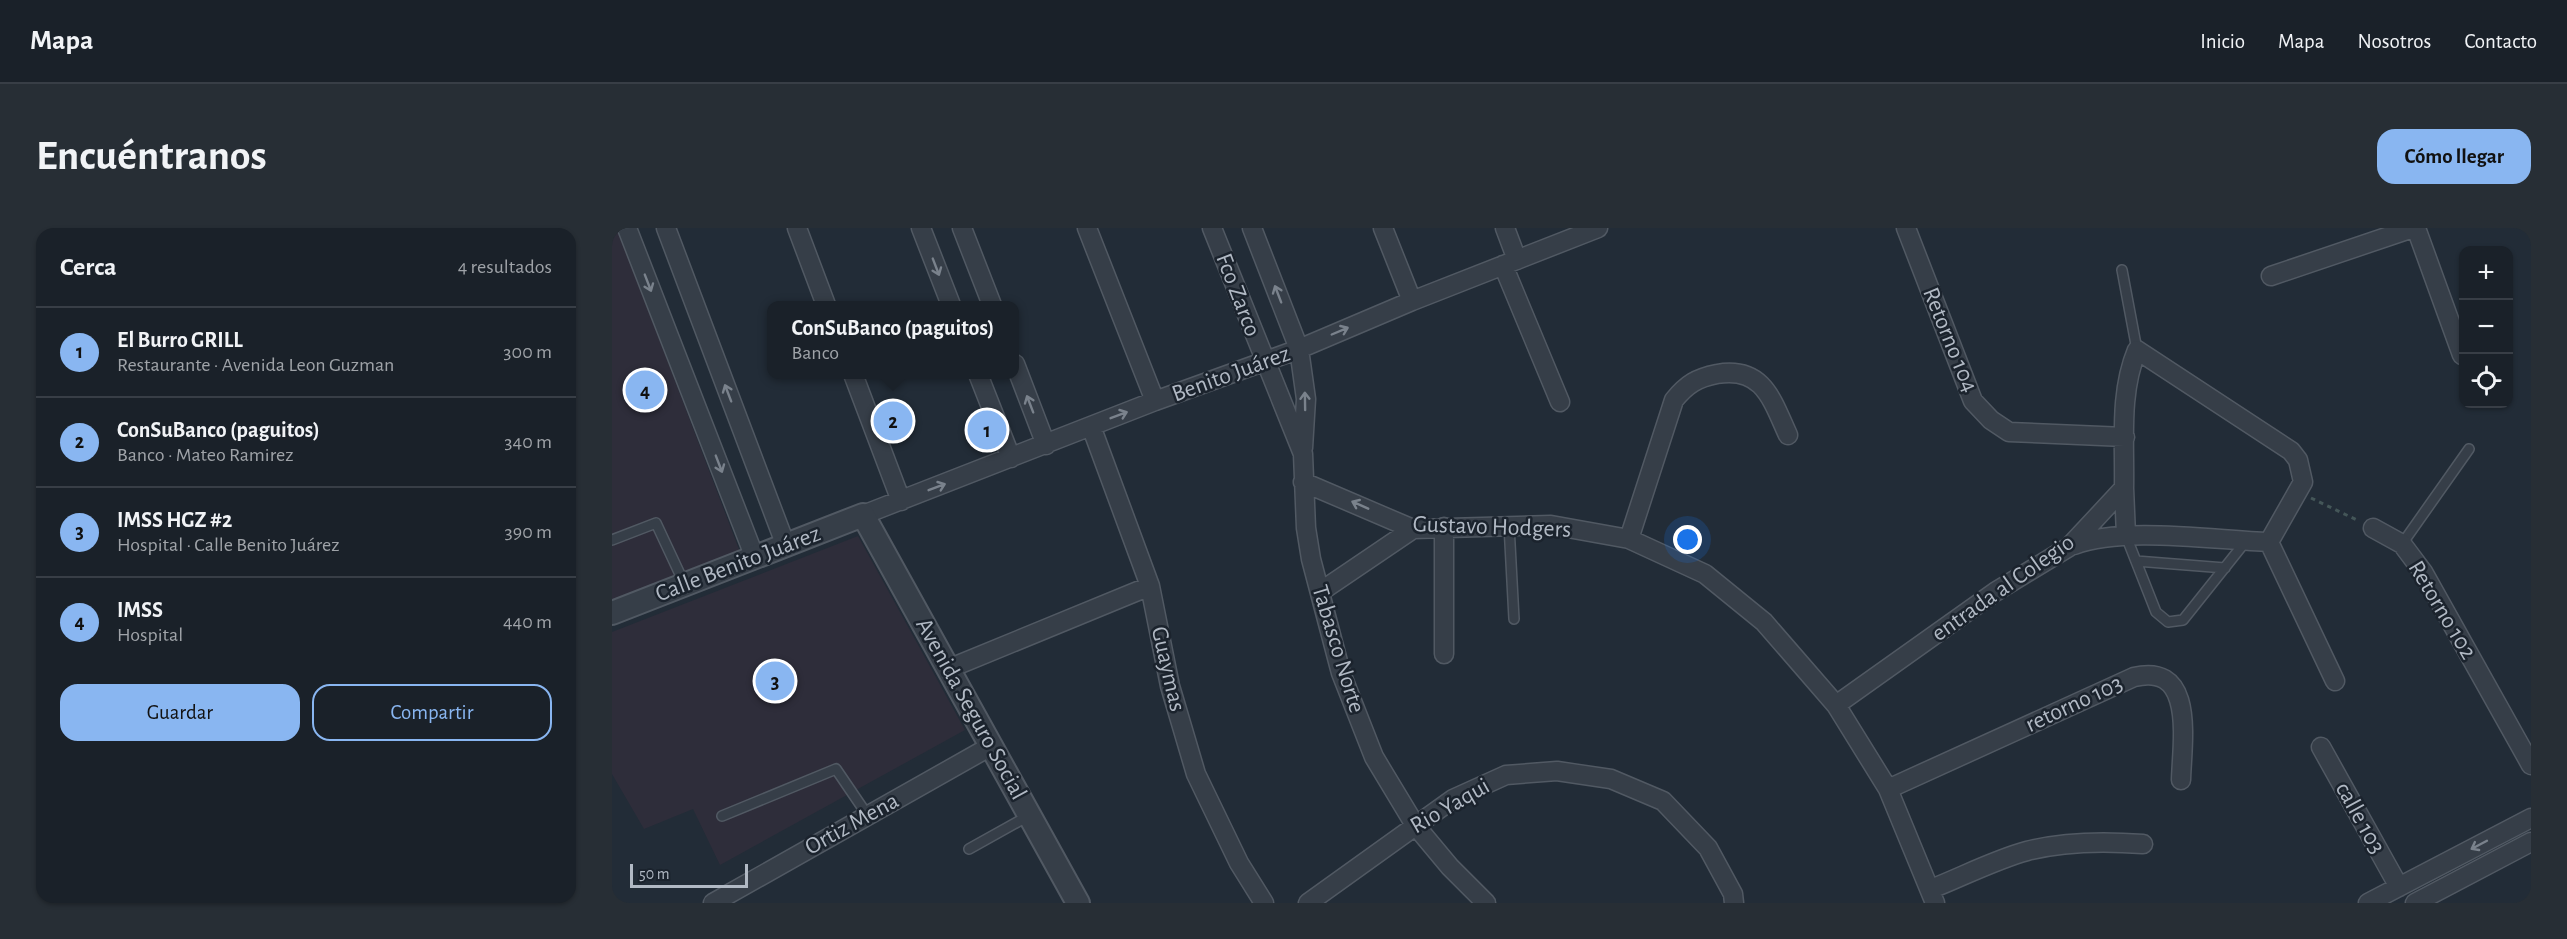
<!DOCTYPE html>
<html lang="es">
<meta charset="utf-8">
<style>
:root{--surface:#1a2129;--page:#272e35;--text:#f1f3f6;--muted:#9fa3a8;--line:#383e46;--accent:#89b6f1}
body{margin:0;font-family:"Alegreya Sans",sans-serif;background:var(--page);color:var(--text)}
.controls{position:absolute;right:18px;top:18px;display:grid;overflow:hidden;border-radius:12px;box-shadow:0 2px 4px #0004}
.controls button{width:54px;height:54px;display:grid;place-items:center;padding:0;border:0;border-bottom:2px solid var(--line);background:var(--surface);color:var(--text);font:30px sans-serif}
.scale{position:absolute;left:18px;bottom:15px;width:118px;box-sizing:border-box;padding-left:6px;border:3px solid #b1b9c4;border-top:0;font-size:16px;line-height:21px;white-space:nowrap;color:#b1b9c4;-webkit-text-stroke:4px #1b232d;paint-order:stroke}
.you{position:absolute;left:1076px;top:312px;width:21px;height:21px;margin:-15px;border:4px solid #fff;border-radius:50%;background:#1a73e8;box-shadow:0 0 0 9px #1a73e833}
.badge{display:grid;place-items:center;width:39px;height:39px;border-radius:50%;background:var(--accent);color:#111;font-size:20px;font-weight:700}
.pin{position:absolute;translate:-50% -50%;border:3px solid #fff;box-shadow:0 2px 6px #0006}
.popup{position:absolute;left:155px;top:73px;width:252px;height:78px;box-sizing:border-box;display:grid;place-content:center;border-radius:12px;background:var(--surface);filter:drop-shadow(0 2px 4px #0005);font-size:20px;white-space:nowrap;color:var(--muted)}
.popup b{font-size:22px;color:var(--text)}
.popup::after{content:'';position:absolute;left:50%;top:100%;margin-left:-12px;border:12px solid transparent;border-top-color:var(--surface)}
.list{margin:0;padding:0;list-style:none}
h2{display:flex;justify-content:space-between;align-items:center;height:78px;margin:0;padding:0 24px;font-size:26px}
h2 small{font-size:20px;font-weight:400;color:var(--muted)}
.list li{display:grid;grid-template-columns:39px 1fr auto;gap:18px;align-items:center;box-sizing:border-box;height:90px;padding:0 24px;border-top:2px solid var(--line)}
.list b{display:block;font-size:22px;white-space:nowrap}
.list p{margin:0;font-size:20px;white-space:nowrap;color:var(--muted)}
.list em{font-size:20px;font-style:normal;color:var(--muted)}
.actions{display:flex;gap:12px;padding:18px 24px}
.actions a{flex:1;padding:14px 0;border:2px solid var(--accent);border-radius:18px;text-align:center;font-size:21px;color:var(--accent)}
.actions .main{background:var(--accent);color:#111}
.icon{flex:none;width:33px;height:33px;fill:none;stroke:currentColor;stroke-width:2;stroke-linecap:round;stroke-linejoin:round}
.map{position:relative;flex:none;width:1919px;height:675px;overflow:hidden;border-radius:18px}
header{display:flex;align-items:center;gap:36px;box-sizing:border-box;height:84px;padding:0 30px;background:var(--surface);border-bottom:2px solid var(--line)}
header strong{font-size:28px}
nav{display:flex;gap:33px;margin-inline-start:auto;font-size:21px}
.intro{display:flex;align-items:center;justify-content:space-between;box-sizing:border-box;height:144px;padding:0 36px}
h1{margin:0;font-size:42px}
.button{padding:15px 27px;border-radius:18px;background:var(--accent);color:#111;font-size:21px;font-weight:700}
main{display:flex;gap:36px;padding:0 36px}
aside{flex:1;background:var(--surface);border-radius:18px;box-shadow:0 2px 4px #0004}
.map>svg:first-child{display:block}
.medical{fill:#2e2d3a}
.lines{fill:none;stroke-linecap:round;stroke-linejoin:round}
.service-casing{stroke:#515963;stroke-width:12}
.minor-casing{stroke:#515963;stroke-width:21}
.tertiary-casing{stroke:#515963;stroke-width:26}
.path{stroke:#445658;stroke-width:3;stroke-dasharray:4.5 4.5;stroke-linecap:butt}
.service{stroke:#363e48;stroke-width:9}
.minor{stroke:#363e48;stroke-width:18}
.tertiary{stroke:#363e48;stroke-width:22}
.oneway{stroke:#7a828c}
.labels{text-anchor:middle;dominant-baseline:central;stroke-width:5;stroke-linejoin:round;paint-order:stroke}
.street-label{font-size:24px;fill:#b1b9c4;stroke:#1b232d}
</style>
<header>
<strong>Mapa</strong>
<nav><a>Inicio</a><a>Mapa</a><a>Nosotros</a><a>Contacto</a></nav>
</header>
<div class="intro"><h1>Encuéntranos</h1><a class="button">Cómo llegar</a></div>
<main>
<aside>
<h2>Cerca<small>4 resultados</small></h2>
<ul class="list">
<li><span class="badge">1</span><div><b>El Burro GRILL</b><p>Restaurante · Avenida Leon Guzman</p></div><em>300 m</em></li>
<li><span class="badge">2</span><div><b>ConSuBanco (paguitos)</b><p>Banco · Mateo Ramirez</p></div><em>340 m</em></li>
<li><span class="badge">3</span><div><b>IMSS HGZ #2</b><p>Hospital · Calle Benito Juárez</p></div><em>390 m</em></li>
<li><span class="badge">4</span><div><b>IMSS</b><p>Hospital</p></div><em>440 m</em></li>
</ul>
<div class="actions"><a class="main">Guardar</a><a>Compartir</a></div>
</aside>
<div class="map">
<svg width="1919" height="675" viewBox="0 0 1919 675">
<rect width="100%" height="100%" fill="#222c37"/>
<path class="medical" d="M 0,0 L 5,0 L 128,324 L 0,372 Z
M 246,308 L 353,502 L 108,637 L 81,581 L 32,601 L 0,546 L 0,404 Z"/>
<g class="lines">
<g class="service-casing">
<path id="service" d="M 1510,42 L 1525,122
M 897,297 L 902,391
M 1514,308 L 1544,384 L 1556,394 L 1571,392 L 1634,313
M 0,312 L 44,295 L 73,357
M 1790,316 L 1857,221
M 1524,333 L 1613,340
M 110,588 L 224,541 L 256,588
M 357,621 L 418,587"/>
</g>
<g class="minor-casing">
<path id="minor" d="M 15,0 L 143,330
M 54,0 L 174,318
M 185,0 L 214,77
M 309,0 L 339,77
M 350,0 L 380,77
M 475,0 L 543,173
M 600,0 L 691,226 L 694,300 L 699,331 L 729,445 L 762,529 L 803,597 L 838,639 L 874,675
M 640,0 L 687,121 L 694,171 L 691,220
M 771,0 L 800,73
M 893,0 L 905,32
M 1294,0 L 1361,173 L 1379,192 L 1397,204 L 1513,209
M 1804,0 L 1850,127
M 891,37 L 948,174
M 1659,48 L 1801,0
M 403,136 L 434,217
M 241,146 L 289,273
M 366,146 L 399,230
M 479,198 L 538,358 L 558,458 L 584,546 L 627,635 L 652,675
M 691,254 L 801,301 L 939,297 L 1017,311 L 1093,346 L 1152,394 L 1224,477 L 1276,561 L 1323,675
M 1512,260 L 1514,307
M 251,287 L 543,173 L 687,121 L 800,73 L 986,0
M 1761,300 L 1790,316 L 1811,344 L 1919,537
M 1017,311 L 1062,172 C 1075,156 1085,150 1105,146 C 1151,138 1160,172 1176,207
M 1462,317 C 1511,298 1601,312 1657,314 L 1723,453
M 708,364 L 801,301
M 832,426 L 832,299
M 336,441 L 538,358
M 1224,477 L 1383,364 L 1457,319 L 1512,260 C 1513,214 1507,165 1525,122 L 1679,223 L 1686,232 L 1691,254 L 1657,314
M 1709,519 L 1787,659
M 1276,561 L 1522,449 C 1584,434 1570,514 1569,552
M 1319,661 C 1350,649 1382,632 1415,623 C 1453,613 1492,613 1531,616
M 101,675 L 379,518
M 696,675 L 841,571 L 894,547 L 945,543 L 999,551 L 1051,573 L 1096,620 L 1121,666 L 1122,675
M 1756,675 L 1919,590
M 1803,675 L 1919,614"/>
</g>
<g class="tertiary-casing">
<path id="tertiary" d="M 0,385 L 251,287 L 466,675"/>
</g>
<path class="path" d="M 1699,270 L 1747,293"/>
<use href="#service" class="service"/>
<use href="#minor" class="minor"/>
<use href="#tertiary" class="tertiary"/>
</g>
<defs><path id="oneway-shaft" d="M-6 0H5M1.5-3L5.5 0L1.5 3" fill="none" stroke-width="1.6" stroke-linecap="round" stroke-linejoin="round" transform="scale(1.5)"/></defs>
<g class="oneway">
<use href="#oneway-shaft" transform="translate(324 39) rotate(69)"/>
<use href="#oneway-shaft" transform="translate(36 55) rotate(69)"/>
<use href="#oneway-shaft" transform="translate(666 66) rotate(-111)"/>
<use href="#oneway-shaft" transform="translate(728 103) rotate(-23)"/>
<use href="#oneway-shaft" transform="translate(116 165) rotate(-111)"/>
<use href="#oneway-shaft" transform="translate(693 173) rotate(-91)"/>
<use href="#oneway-shaft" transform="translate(418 176) rotate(-111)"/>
<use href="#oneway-shaft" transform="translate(507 187) rotate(-21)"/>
<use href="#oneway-shaft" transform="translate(107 236) rotate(69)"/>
<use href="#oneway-shaft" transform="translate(325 259) rotate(-21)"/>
<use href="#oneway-shaft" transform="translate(748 277) rotate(-156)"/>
<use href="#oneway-shaft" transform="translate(1867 617) rotate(152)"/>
</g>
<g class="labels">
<g class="street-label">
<text transform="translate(626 67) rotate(69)">Fco Zarco</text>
<text transform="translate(1338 112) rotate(68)">Retorno 104</text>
<text transform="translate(619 146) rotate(-20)">Benito Juárez</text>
<text transform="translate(880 299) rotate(2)">Gustavo Hodgers</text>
<text transform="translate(126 336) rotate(-21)">Calle Benito Juárez</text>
<text transform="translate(1391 360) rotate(-35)">entrada al Colegio</text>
<text transform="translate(1830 382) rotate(59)">Retorno 102</text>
<text transform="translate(726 421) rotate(73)">Tabasco Norte</text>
<text transform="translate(556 441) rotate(77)">Guaymas</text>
<text transform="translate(1462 476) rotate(-25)">retorno 103</text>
<text transform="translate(359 481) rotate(61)">Avenida Seguro Social</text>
<text transform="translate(838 578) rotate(-30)">Rio Yaqui</text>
<text transform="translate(1748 590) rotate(61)">calle 103</text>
<text transform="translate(240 596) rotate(-29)">Ortiz Mena</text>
</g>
</g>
</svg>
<div class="controls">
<button>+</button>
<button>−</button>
<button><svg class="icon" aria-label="locate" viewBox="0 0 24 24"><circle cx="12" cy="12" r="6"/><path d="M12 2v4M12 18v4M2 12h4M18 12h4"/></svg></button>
</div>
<div class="scale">50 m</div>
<div class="you"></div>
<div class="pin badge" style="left:375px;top:202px">1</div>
<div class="pin badge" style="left:281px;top:193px">2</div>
<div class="popup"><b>ConSuBanco (paguitos)</b>Banco</div>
<div class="pin badge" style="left:163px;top:453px">3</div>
<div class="pin badge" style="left:33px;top:162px">4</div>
</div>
</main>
